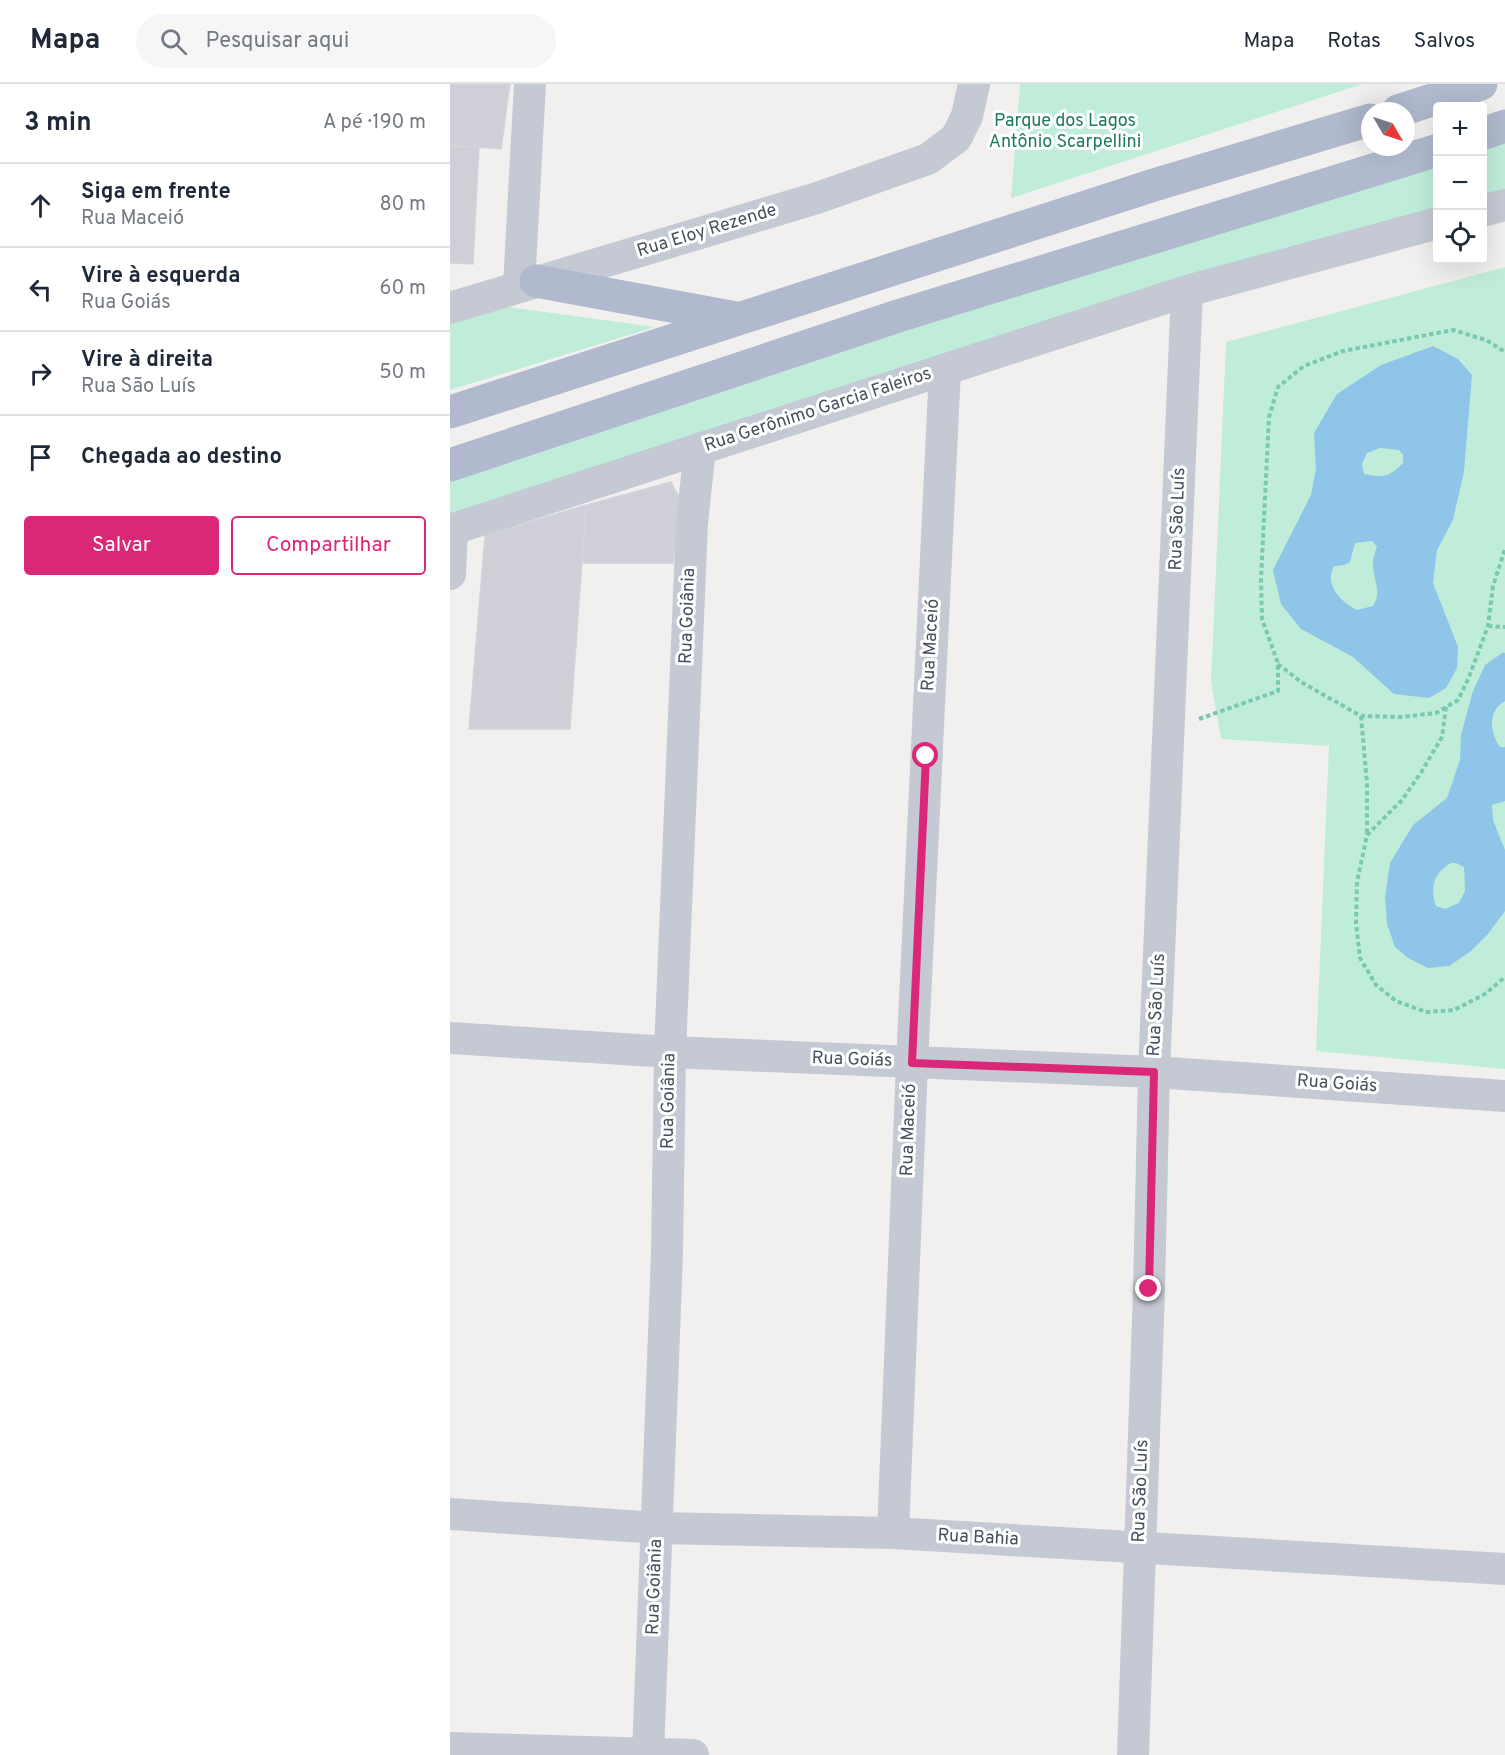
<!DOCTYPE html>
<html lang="pt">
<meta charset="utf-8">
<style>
:root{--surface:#fff;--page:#f6f6f7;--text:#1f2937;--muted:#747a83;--line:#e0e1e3;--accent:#db2777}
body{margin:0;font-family:Overpass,sans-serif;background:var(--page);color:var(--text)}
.controls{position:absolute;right:18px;top:18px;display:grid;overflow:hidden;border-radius:6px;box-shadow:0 6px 24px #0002}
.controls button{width:54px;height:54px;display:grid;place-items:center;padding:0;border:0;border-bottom:2px solid var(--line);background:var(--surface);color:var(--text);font:30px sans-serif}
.compass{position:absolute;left:911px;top:18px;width:54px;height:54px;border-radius:50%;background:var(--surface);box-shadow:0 6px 24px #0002;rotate:129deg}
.stop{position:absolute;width:18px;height:18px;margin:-14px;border:4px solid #db2777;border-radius:50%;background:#fff}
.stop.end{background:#db2777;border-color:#fff;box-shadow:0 2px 6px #0008}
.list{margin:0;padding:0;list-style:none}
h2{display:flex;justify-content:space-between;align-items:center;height:78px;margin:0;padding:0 24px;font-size:26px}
h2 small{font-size:20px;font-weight:400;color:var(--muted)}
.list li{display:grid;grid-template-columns:39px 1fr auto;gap:18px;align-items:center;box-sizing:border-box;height:84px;padding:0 24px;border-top:2px solid var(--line)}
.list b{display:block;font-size:22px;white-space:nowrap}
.list p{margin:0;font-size:20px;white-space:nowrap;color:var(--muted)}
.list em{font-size:20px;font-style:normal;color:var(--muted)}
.actions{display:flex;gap:12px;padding:18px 24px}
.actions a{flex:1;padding:14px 0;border:2px solid var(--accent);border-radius:6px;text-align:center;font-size:21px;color:var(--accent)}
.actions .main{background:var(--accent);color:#fff}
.icon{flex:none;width:33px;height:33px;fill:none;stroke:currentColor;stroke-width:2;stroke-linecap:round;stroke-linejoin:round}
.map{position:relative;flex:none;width:1055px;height:1671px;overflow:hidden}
header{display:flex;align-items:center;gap:36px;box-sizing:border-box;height:84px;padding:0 30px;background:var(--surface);border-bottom:2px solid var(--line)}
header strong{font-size:28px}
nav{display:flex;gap:33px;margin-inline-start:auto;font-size:21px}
.search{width:420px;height:54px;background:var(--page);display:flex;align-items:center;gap:15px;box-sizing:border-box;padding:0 21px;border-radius:33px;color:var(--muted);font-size:22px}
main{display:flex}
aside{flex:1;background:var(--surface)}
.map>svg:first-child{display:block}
.green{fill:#c0edda}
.water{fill:#8fc5e8;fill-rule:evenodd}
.building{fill:#cfd0d7;stroke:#d4d4da;stroke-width:1.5}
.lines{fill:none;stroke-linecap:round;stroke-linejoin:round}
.path{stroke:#79c9b1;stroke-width:4;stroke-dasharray:4.5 3;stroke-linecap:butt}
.minor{stroke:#c4c9d3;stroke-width:32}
.major{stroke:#b0b9cd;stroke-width:33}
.route{stroke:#db2777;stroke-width:8}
.labels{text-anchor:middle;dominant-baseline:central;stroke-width:6;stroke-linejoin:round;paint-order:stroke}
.park-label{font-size:18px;fill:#1c7a5d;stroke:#fff}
.street-label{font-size:18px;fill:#484f5c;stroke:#fff}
</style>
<header>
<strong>Mapa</strong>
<div class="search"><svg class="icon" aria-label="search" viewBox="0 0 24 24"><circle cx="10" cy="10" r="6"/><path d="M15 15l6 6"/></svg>Pesquisar aqui</div>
<nav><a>Mapa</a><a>Rotas</a><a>Salvos</a></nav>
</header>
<main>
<aside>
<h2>3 min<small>A pé · 190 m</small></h2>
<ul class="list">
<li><svg class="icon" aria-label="ahead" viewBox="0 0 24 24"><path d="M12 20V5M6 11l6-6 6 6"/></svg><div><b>Siga em frente</b><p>Rua Maceió</p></div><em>80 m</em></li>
<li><svg class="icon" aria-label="left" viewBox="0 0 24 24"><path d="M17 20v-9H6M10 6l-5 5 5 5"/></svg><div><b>Vire à esquerda</b><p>Rua Goiás</p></div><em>60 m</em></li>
<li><svg class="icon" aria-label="right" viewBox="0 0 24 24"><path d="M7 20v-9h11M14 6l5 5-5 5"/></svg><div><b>Vire à direita</b><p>Rua São Luís</p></div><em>50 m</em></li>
<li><svg class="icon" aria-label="arrive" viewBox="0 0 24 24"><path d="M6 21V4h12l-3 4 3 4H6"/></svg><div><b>Chegada ao destino</b></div></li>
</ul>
<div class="actions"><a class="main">Salvar</a><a>Compartilhar</a></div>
</aside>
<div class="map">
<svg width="1055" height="1671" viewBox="0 0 1055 1671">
<rect width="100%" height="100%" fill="#f2f0ef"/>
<path class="green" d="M 570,0 L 913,0 L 561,114 Z
M 1055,59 L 1055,106 L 1032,112 L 1032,66 Z
M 987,79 L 987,125 L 0,431 L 0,396 L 377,270 Z
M 1055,183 L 1055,985 L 866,967 L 879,662 L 771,655 L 761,598 L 776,258 Z
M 59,223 L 205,243 L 0,306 L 0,239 Z"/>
<path class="water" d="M 983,262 L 1008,275 L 1022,291 L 1014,388 L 1003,436 L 987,466 L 983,499 L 1008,563 L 1007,584 L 996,604 L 979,614 L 944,610 L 903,573 L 851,545 L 831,520 L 823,486 L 861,411 L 866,384 L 864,349 L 887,310 L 931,281 ZM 930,364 L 949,366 L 953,371 L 953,379 C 940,393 933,394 914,390 L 912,380 L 917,369 ZM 922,457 L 927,462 C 925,469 922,476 923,483 C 924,497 932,509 923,522 L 907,526 C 890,517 874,501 884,482 L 894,481 L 900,478 L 905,459 Z
M 1052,569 L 1055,569 L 1055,617 C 1037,627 1040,649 1050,663 L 1055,663 L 1055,717 L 1042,721 L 1043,736 L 1055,766 L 1055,827 L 1038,850 L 1021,867 L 999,882 L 978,884 L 958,874 L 945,863 L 937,840 L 935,813 L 940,779 L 963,741 L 997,714 L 1010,676 L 1011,651 L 1023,607 L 1035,581 ZM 1001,779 L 1006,779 L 1014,783 L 1015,807 L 1009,819 L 995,825 L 986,822 C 980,804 983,789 1001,779 Z"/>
<path class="building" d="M 0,0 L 60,0 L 51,65 L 0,61 Z
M 0,62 L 29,63 L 23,180 L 0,179 Z
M 221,398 L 231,417 L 223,479 L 132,479 L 136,421 Z
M 136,421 L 120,645 L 19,645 L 35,451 Z"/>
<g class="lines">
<path class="path" d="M 1038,542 L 1055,543
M 828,580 L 851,598 L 911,632 L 952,633 L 986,629 L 1008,616 L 1019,593 L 1038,542 L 1043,502 L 1055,465
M 996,623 L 992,653 L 972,687 L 952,716 L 917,751 L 907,798 L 906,839 L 910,874 L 926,901 L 946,917 L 976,928 L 1004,926 L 1035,910 L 1055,893
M 911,632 L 917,699 L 917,751
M 749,635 L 828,607 L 828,579 L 812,535 L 811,495 L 819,333 L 828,303 L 854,282 L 893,267 L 1003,246 L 1036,256 L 1055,268"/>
<path class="minor" d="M 1032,127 L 1055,121
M 69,202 L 80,0
M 0,224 L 367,114 L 478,75 L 506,54 L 517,32 L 524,0
M 0,446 L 737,207 L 988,139
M 0,490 L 2,445
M 0,954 L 220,968 L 704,988 L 1055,1012
M 0,1430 L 208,1444 L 443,1449 L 1055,1485
M 443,1449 L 462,979 L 495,285
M 0,1664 L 243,1671
M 198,1671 L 217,1170 L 220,968 L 242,439 L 250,364
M 683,1671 L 699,1205 L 704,988 L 737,207"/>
<path class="major" d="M 948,27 L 1031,0
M 1032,50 L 1055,42
M 86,197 L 286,234
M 0,328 L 704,101 L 920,36
M 0,381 L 448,232 L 988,66"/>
</g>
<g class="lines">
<path class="route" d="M 476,672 L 462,979 L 704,988 L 699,1205"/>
</g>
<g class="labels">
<g class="park-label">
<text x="615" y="37">Parque dos Lagos<tspan x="615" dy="21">Antônio Scarpellini</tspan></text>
</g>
<g class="street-label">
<text transform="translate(257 147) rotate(-17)">Rua Eloy Rezende</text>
<text transform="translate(368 326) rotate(-18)">Rua Gerônimo Garcia Faleiros</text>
<text transform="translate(728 435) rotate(-88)">Rua São Luís</text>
<text transform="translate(238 532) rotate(-88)">Rua Goiânia</text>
<text transform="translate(481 561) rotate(-87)">Rua Maceió</text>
<text transform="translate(707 921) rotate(-87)">Rua São Luís</text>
<text transform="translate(402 976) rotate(2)">Rua Goiás</text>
<text transform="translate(887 1000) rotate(4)">Rua Goiás</text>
<text transform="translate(219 1017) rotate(-89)">Rua Goiânia</text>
<text transform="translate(459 1046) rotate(-88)">Rua Maceió</text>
<text transform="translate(691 1407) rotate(-88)">Rua São Luís</text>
<text transform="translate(528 1454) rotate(3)">Rua Bahia</text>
<text transform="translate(205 1503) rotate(-88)">Rua Goiânia</text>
</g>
</g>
</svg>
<div class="controls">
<button>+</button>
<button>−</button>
<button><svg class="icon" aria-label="locate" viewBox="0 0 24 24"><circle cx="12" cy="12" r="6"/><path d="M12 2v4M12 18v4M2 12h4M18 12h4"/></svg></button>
</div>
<svg class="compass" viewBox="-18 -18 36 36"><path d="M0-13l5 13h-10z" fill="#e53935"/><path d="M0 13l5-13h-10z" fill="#747a83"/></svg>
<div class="stop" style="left:476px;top:672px"></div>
<div class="stop end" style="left:699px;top:1205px"></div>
</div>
</main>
